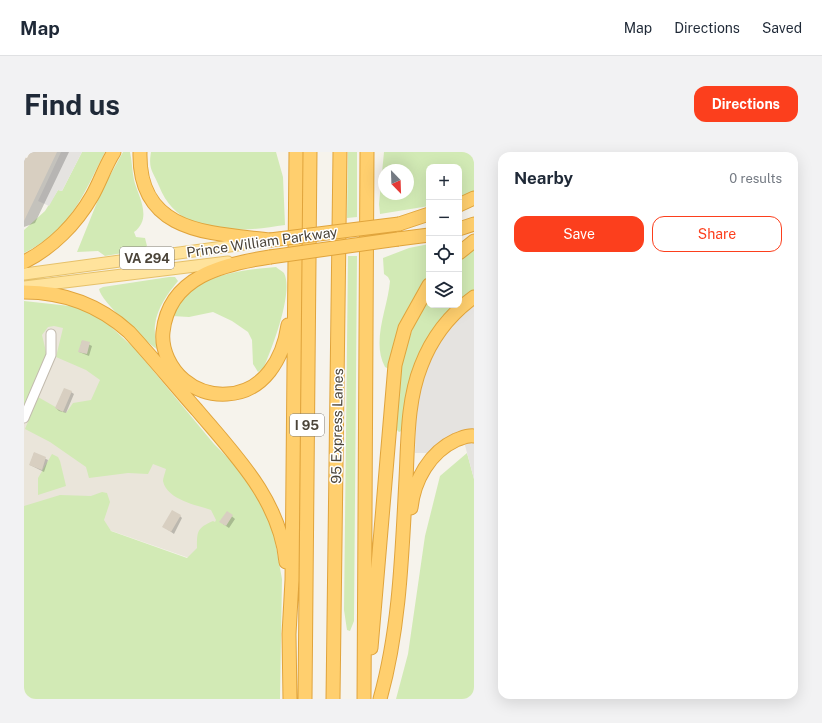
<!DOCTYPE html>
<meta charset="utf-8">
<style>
:root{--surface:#fff;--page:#f2f2f3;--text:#1f2937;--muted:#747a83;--line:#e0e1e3;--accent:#fc3f1d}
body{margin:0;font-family:"Public Sans",sans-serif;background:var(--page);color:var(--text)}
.controls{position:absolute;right:12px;top:12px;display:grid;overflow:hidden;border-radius:8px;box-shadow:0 4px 16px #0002}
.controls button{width:36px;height:36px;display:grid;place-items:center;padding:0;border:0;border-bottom:1px solid var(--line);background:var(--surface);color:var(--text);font:20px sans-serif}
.compass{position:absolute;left:354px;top:12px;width:36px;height:36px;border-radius:50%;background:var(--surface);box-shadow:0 4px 16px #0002;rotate:157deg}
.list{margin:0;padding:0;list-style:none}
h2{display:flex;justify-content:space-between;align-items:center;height:52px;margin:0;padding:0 16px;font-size:17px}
h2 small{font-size:13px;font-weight:400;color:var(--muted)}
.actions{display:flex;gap:8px;padding:12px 16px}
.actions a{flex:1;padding:9px 0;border:1px solid var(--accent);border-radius:12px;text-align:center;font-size:14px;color:var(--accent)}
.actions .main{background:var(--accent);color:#fff}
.icon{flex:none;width:22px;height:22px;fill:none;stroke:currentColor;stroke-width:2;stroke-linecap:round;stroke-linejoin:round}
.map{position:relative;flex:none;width:450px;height:547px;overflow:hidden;border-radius:12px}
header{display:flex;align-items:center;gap:24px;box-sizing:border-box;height:56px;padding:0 20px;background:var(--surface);border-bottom:1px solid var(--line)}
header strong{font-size:19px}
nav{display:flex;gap:22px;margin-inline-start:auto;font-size:14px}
.intro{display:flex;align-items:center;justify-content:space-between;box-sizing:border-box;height:96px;padding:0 24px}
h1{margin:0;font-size:28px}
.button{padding:10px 18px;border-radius:12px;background:var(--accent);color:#fff;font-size:14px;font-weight:700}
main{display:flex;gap:24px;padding:0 24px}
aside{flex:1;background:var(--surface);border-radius:12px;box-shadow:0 4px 16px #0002}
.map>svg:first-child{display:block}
.residential{fill:#eae5da}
.green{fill:#d2eab5;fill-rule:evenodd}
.parking{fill:#e5e3e0}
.shadow{fill:#0003}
.building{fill:#d8cfc1}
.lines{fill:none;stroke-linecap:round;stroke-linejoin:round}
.minor-casing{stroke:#c2bbae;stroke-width:11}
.major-casing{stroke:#e6c16a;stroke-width:13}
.highway-casing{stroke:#e0a43c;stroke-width:15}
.minor{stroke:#fff;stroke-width:9}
.major{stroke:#ffe39c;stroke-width:11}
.highway{stroke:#ffcf6e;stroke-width:13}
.highway-bridge-casing{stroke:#e0a43c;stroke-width:15;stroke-linecap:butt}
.highway-bridge{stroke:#ffcf6e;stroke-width:13}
.labels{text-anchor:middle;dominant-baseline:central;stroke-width:3;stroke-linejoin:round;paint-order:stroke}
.shield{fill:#fff;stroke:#817c74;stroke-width:1}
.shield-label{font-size:13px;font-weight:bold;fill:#4b4439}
.street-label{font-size:14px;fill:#4b4439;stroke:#fff}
</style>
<header>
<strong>Map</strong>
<nav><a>Map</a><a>Directions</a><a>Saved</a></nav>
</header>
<div class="intro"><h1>Find us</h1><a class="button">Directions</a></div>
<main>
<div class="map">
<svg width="450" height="547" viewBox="0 0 450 547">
<rect width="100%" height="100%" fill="#f6f3ec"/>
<path class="residential" d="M 48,169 L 219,358 L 188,414 L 62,370 L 0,443 L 0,175 Z"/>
<path class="green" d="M 58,0 L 81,0 C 59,43 47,78 0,101 L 0,78 L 21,59 L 34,38 L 38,39 Z
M 99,0 L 106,0 C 108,9 108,18 110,28 C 114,44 129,66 110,80 L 112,85 L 121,86 L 123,94 L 117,98 L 81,104 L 74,99 L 53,100 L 78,38 Z
M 127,0 L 252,0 L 259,25 L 261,73 C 215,80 156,87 135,34 C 129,19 124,18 127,0 Z
M 324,0 L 333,0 L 333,65 L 323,66 Z
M 360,0 L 450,0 L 450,40 L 435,46 L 435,15 L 405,15 L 405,54 L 356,62 L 355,52 ZM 360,18 L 384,18 L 384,42 L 360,42 Z
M 405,92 L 405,128 L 365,217 L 361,215 C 347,189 364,156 366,129 L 364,125 L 360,122 L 359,106 L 385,96 Z
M 450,97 L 450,140 L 435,152 L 435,109 Z
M 324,104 L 333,104 L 330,469 L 326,479 L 323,478 L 320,458 Z
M 252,115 C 254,117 258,119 260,121 C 270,140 248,196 240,215 L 234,220 L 229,212 L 228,188 L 224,180 L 208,169 L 189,160 L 165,165 L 148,164 C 157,124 219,118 252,115 Z
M 145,125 L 151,125 L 154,129 C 144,141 133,156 131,173 C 130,180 132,190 133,197 C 121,189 77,150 75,137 L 79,135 Z
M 405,144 L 405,153 L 434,153 L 380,278 L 375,280 L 371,276 L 379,202 L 393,166 Z
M 0,149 L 55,155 L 68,161 L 84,172 L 112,198 L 190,292 L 217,319 L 247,367 L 258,427 L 256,547 L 0,547 L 0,354 L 36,343 L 67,344 L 78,340 L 83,341 L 86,350 L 80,368 L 87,379 L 163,406 L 173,396 C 173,379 173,376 189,369 L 191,370 L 192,368 L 187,358 C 173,353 143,348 139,329 C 139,326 141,321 142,317 L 129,312 L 124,322 L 104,321 L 65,326 L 62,315 L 26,290 L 1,277 L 14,245 L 42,261 L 49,251 L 67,248 L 76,228 L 62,218 L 32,205 L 39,176 L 30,174 L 24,175 L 18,183 L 23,204 L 0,256 Z
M 443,301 L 450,327 L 450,547 L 372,547 L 384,502 L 401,384 L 416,324 Z
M 28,302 L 34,305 L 36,309 L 42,334 L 14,343 L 14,326 Z"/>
<path class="parking" d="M 37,0 L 58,0 L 38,39 L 34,38 L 25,54 L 14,49 Z
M 450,154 L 450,327 L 438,282 L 407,301 L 391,301 L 393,239 L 401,211 L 425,174 Z"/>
<path class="shadow" d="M 7,0 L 45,0 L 11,71 L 0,75 L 0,6 L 3,8 Z
M 58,189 L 68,194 L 65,204 L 55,200 Z
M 47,240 L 50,242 L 42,261 L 35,259 L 32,256 Z
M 10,301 L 24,308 L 20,320 L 6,313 Z
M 203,360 L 211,367 L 205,376 L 199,372 Z
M 156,364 L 158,366 L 150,382 L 140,375 Z"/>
<path class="building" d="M 6,0 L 33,0 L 0,69 L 0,5 L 3,6 Z
M 58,188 L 66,190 L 63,202 L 54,200 Z
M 40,236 L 48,239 L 39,260 L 31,256 Z
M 10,300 L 22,305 L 18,318 L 5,313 Z
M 148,358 L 157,363 L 147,380 L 138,375 Z
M 203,359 L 209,363 L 202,374 L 195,370 Z"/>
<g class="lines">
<g class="minor-casing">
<path id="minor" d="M 0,266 L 27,203 L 27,182"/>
</g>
<g class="major-casing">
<path id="major" d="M 0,122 L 236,90
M 0,135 L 204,110"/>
</g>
<g class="highway-casing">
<path id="highway" d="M 116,0 C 114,82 187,81 246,88
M 435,53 L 450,46
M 375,72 L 405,62
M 435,77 L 450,72
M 374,87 L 405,83
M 435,101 L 450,89
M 246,105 C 200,112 145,124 139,180 C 137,198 147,217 160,228 C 172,238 187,243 203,242 C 240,240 259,207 264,173
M 0,110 C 28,96 52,72 68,44 C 76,30 81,14 90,0
M 0,140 C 39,140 75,153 105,180 C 128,205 150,232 173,258 C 211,303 256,348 262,410
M 387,356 C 390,328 406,300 432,288 C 438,286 444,283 450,284
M 347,496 L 371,213 L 381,176 L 405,133
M 266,547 L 265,482 L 268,428 L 272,0
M 281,547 L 286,0
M 309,547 L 316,0
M 340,547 L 343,0
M 356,547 C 376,476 378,400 382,327 C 384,290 383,249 397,214 C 408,185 425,163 450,145"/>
</g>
<use href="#minor" class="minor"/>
<use href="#major" class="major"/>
<use href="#highway" class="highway"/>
<g class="highway-bridge-casing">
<path id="highway-bridge" d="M 246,88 L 375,72
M 246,105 L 374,87"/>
</g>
<use href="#highway-bridge" class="highway-bridge"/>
</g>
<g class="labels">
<g class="shield">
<rect x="96" y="95" width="54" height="22" rx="3"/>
<rect x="266" y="262" width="34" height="22" rx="3"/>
</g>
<g class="shield-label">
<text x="123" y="106">VA 294</text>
<text x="283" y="273">I 95</text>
</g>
<g class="street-label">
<text transform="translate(238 90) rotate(-8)">Prince William Parkway</text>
<text transform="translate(313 274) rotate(-89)">95 Express Lanes</text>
</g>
</g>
</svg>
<div class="controls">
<button>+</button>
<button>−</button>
<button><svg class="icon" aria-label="locate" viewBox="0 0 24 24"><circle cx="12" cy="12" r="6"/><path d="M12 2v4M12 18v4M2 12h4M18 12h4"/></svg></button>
<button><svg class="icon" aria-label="layers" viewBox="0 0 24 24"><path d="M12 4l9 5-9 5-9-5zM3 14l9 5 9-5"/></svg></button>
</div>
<svg class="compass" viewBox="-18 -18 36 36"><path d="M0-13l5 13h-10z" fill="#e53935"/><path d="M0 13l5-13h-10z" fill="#747a83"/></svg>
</div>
<aside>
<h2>Nearby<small>0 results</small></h2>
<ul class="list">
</ul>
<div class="actions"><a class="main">Save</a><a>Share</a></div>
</aside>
</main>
